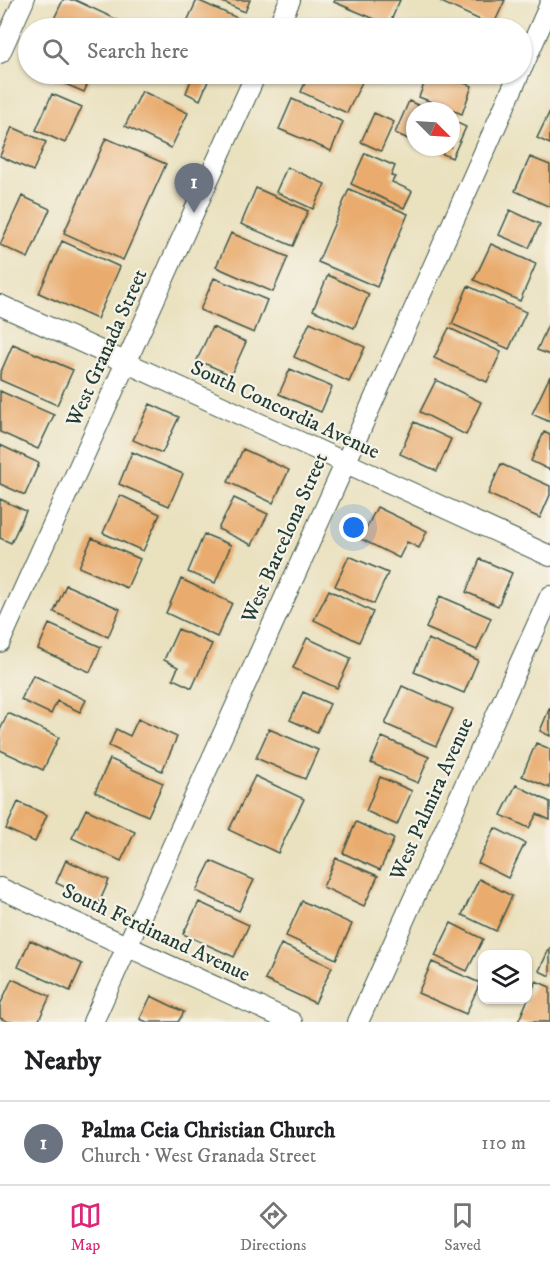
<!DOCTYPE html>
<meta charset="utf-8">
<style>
:root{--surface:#fff;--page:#f6f6f6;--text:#202124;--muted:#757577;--line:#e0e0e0;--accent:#db2777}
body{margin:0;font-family:"IM FELL DW Pica",serif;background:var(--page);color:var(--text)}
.controls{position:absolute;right:18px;bottom:18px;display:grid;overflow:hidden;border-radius:12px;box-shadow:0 2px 4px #0004}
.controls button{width:54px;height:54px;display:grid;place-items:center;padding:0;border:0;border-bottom:2px solid var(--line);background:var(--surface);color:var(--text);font:30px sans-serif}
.compass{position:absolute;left:406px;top:102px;width:54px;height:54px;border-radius:50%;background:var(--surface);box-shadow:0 2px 4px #0004;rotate:114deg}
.you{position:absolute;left:354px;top:528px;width:21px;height:21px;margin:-15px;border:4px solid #fff;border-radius:50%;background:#1a73e8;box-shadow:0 0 0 9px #1a73e833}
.badge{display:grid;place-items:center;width:39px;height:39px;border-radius:50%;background:var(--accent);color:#fff;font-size:20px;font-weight:700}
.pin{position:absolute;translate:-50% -50px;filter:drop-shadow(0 2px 3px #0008)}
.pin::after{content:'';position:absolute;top:32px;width:21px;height:18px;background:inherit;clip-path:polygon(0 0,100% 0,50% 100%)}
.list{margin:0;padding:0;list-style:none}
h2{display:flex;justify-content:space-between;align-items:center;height:78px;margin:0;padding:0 24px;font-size:26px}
h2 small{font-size:20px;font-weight:400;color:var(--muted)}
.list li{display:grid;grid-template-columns:39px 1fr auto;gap:18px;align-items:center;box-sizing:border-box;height:84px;padding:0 24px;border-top:2px solid var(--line)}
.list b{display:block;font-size:22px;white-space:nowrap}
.list p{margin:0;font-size:20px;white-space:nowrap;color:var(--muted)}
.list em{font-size:20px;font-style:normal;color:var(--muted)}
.icon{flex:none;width:33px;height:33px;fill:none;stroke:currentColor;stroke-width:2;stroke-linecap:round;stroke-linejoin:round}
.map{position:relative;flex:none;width:550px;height:1022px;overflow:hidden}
.search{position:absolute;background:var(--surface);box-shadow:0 2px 4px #0004;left:18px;right:18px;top:18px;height:66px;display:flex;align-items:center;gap:15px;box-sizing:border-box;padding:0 21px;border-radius:33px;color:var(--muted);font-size:22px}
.sheet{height:162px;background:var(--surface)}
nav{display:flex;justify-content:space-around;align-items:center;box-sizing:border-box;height:84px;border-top:2px solid var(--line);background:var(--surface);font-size:16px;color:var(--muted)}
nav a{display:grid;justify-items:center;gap:3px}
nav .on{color:var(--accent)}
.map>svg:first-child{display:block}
.building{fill:#e9ac6e}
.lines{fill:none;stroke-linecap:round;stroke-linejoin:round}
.street-casing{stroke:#3d5649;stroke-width:22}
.street{stroke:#fff;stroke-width:20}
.labels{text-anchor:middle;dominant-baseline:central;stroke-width:4.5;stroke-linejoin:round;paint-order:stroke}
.street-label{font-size:21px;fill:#1f3d34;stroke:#f7f3e8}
</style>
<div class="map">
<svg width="550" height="1022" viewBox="0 0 550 1022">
<rect width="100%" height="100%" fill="#f7f3e8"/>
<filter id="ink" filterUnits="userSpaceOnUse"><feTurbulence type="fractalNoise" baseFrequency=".0167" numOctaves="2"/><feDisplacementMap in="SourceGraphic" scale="12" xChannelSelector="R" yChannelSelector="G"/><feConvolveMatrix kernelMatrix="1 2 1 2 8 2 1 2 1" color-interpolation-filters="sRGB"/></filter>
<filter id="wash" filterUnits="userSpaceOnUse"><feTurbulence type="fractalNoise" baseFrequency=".008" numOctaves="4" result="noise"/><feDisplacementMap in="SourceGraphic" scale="24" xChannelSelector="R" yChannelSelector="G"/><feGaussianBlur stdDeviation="1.35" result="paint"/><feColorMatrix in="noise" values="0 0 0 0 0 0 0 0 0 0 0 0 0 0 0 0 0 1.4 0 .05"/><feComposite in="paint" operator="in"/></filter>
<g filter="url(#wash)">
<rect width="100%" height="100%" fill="#eae1bf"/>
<g id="blocks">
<path class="building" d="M 63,0 L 75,0 L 120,21 L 116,28 L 58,28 L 51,25 Z
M 197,0 L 242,20 L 238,28 L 184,28 Z
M 218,0 L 250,0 L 245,12 Z
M 335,0 L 400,0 L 389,25 L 334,2 Z
M 442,0 L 505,0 L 493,26 L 441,2 Z
M 350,18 L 372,28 L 346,28 Z
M 42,74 L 92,74 L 84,92 Z
M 176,74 L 211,74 L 200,100 L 186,93 L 191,80 Z
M 309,74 L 353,74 L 364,78 L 347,113 L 301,92 Z
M 428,74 L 461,74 L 458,81 L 472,86 L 462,114 L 419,97 Z
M 142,91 L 188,113 L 171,148 L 125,126 Z
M 52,94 L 82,107 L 65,143 L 36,130 Z
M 292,99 L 343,122 L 331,151 L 279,129 Z
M 409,101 L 430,111 L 415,111 L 415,142 L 395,133 Z
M 550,111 L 550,144 L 537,138 Z
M 374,113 L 394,122 L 381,151 L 361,142 Z
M 451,120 L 466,127 L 452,158 L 427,147 L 451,147 Z
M 12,127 L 46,142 L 33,171 L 0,156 Z
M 106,138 L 166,164 L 123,260 L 64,233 Z
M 365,153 L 395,166 L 391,176 L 395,177 L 392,182 L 412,191 L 404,208 L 351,184 Z
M 530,157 L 550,165 L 550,207 L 515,191 Z
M 287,167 L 325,184 L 313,209 L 276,192 Z
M 256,188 L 308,211 L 293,246 L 241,224 Z
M 349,189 L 408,214 L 377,287 L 318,262 Z
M 22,196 L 50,209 L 28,258 L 0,245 Z
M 510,210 L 540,224 L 529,248 L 499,235 Z
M 231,233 L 288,257 L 273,292 L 216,267 Z
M 62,241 L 120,267 L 97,319 L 39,293 Z
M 491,244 L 536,264 L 520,301 L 474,280 Z
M 328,275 L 369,294 L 354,328 L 313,310 Z
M 214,278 L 267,300 L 254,333 L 200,310 Z
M 468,286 L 526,312 L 509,349 L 452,324 Z
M 310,322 L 365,347 L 349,382 L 294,357 Z
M 548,325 L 550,326 L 550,355 L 537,350 Z
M 212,327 L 246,342 L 231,375 L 197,360 Z
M 449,328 L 501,352 L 487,382 L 434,358 Z
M 13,344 L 73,370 L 57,405 L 0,380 L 0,374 Z
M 290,369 L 332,387 L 321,412 L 279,394 Z
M 550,376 L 550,422 L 532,414 Z
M 436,380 L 481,402 L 466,435 L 420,412 Z
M 0,391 L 54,415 L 38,449 L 0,432 Z
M 150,404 L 179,417 L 162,453 L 133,440 Z
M 414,422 L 451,439 L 437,471 L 400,454 Z
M 544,432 L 550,435 L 550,470 L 531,461 Z
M 0,445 L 39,463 L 25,495 L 0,484 Z
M 243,449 L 289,470 L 273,503 L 228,482 Z
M 132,452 L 183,474 L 169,506 L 119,484 Z
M 501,464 L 550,486 L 550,495 L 540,518 L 488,494 Z
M 120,495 L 160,514 L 143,551 L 103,533 Z
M 234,498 L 268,514 L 252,545 L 218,529 Z
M 0,499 L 26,511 L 11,543 L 0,538 Z
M 377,507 L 427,531 L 419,548 L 407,542 L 399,558 L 361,539 Z
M 204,534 L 231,545 L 215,583 L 188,572 Z
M 92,538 L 140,559 L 127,588 L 79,567 Z
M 349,556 L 388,573 L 374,604 L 335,586 Z
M 480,559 L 512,573 L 498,606 L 466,592 Z
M 181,579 L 232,603 L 217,637 L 166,613 Z
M 66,585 L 120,609 L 108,637 L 54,612 Z
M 329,590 L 373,612 L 359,642 L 314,620 Z
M 440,596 L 491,618 L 477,650 L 426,628 Z
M 49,624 L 101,647 L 90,672 L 38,649 Z
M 178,629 L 212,644 L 192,688 L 173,679 L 178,667 L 164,660 Z
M 307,638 L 351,658 L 337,688 L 293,668 Z
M 428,639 L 478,660 L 464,693 L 414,672 Z
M 33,675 L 86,700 L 80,712 L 57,701 L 51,714 L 21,700 Z
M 402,686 L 453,709 L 436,746 L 385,724 Z
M 303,692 L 330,704 L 317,732 L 290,720 Z
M 550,707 L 550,736 L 540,731 Z
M 8,713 L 59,737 L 43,770 L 0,750 L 0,730 Z
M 138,719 L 177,737 L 162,771 L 109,746 L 116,729 L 130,736 Z
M 269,729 L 318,750 L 305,779 L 256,758 Z
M 382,737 L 429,757 L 418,783 L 371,763 Z
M 536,743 L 550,749 L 550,788 L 522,776 Z
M 110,759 L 163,783 L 148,816 L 95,792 Z
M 255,776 L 304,799 L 278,853 L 229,830 Z
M 380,777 L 412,791 L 397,825 L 366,811 Z
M 516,785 L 550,802 L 550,820 L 537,814 L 529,828 L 501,815 Z
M 18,802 L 47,815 L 35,842 L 6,829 Z
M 86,809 L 135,832 L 121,861 L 72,838 Z
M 356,822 L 394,839 L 380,870 L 343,853 Z
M 495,828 L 525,843 L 508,878 L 478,863 Z
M 336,858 L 378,876 L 364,906 L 323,887 Z
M 66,860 L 109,880 L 99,903 L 56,883 Z
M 211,861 L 254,880 L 239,911 L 196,891 Z
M 479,879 L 512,896 L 496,931 L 462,915 Z
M 302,901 L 352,924 L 336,959 L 286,936 Z
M 199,902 L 249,925 L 234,957 L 183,934 Z
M 451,923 L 483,939 L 467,971 L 435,956 Z
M 30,940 L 82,964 L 70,991 L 18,967 Z
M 281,944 L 332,967 L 315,1003 L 265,980 Z
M 550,947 L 550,976 L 539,971 Z
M 432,962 L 480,983 L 466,1014 L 418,993 Z
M 12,979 L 50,996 L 38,1022 L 9,1022 L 0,1018 L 0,1005 Z
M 536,981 L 550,987 L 550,1022 L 518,1022 Z
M 151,996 L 184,1012 L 178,1022 L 147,1022 L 140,1019 Z"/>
</g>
</g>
<g filter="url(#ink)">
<use href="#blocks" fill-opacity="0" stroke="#3d5649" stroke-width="1.5"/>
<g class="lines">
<g class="street-casing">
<path id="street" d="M 277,28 L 290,0
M 0,53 L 24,0
M 522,68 L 550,4
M 0,305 L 550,556
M 0,642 L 256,74
M 0,888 L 292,1022
M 93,1022 L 345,464 L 519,74
M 358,1022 L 550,596"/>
</g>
<use href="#street" class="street"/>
</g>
</g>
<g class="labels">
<g class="street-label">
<text transform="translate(107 348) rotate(-66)">West Granada Street</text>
<text transform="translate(285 410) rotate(25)">South Concordia Avenue</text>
<text transform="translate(285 538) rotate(-66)">West Barcelona Street</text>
<text transform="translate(432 799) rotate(-66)">West Palmira Avenue</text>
<text transform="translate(156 933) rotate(25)">South Ferdinand Avenue</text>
</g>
</g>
</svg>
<div class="controls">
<button><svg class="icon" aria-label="layers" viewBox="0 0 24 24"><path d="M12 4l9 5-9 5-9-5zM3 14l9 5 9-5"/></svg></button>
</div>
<svg class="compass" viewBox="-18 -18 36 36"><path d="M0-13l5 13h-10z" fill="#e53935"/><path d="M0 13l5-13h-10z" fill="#757577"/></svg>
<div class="you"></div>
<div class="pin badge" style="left:194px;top:213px;background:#6b7280">1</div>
<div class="search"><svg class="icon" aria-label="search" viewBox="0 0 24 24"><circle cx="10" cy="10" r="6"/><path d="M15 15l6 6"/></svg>Search here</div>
</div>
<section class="sheet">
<h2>Nearby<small></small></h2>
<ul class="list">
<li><span class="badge" style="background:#6b7280">1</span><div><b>Palma Ceia Christian Church</b><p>Church · West Granada Street</p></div><em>110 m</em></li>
</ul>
</section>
<nav>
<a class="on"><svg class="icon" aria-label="map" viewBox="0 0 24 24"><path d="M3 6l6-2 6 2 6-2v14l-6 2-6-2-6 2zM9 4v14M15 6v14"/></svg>Map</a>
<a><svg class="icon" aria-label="directions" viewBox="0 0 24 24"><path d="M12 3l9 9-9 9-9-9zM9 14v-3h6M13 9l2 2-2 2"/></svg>Directions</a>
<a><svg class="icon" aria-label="saved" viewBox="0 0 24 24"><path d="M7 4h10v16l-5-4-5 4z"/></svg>Saved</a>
</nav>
